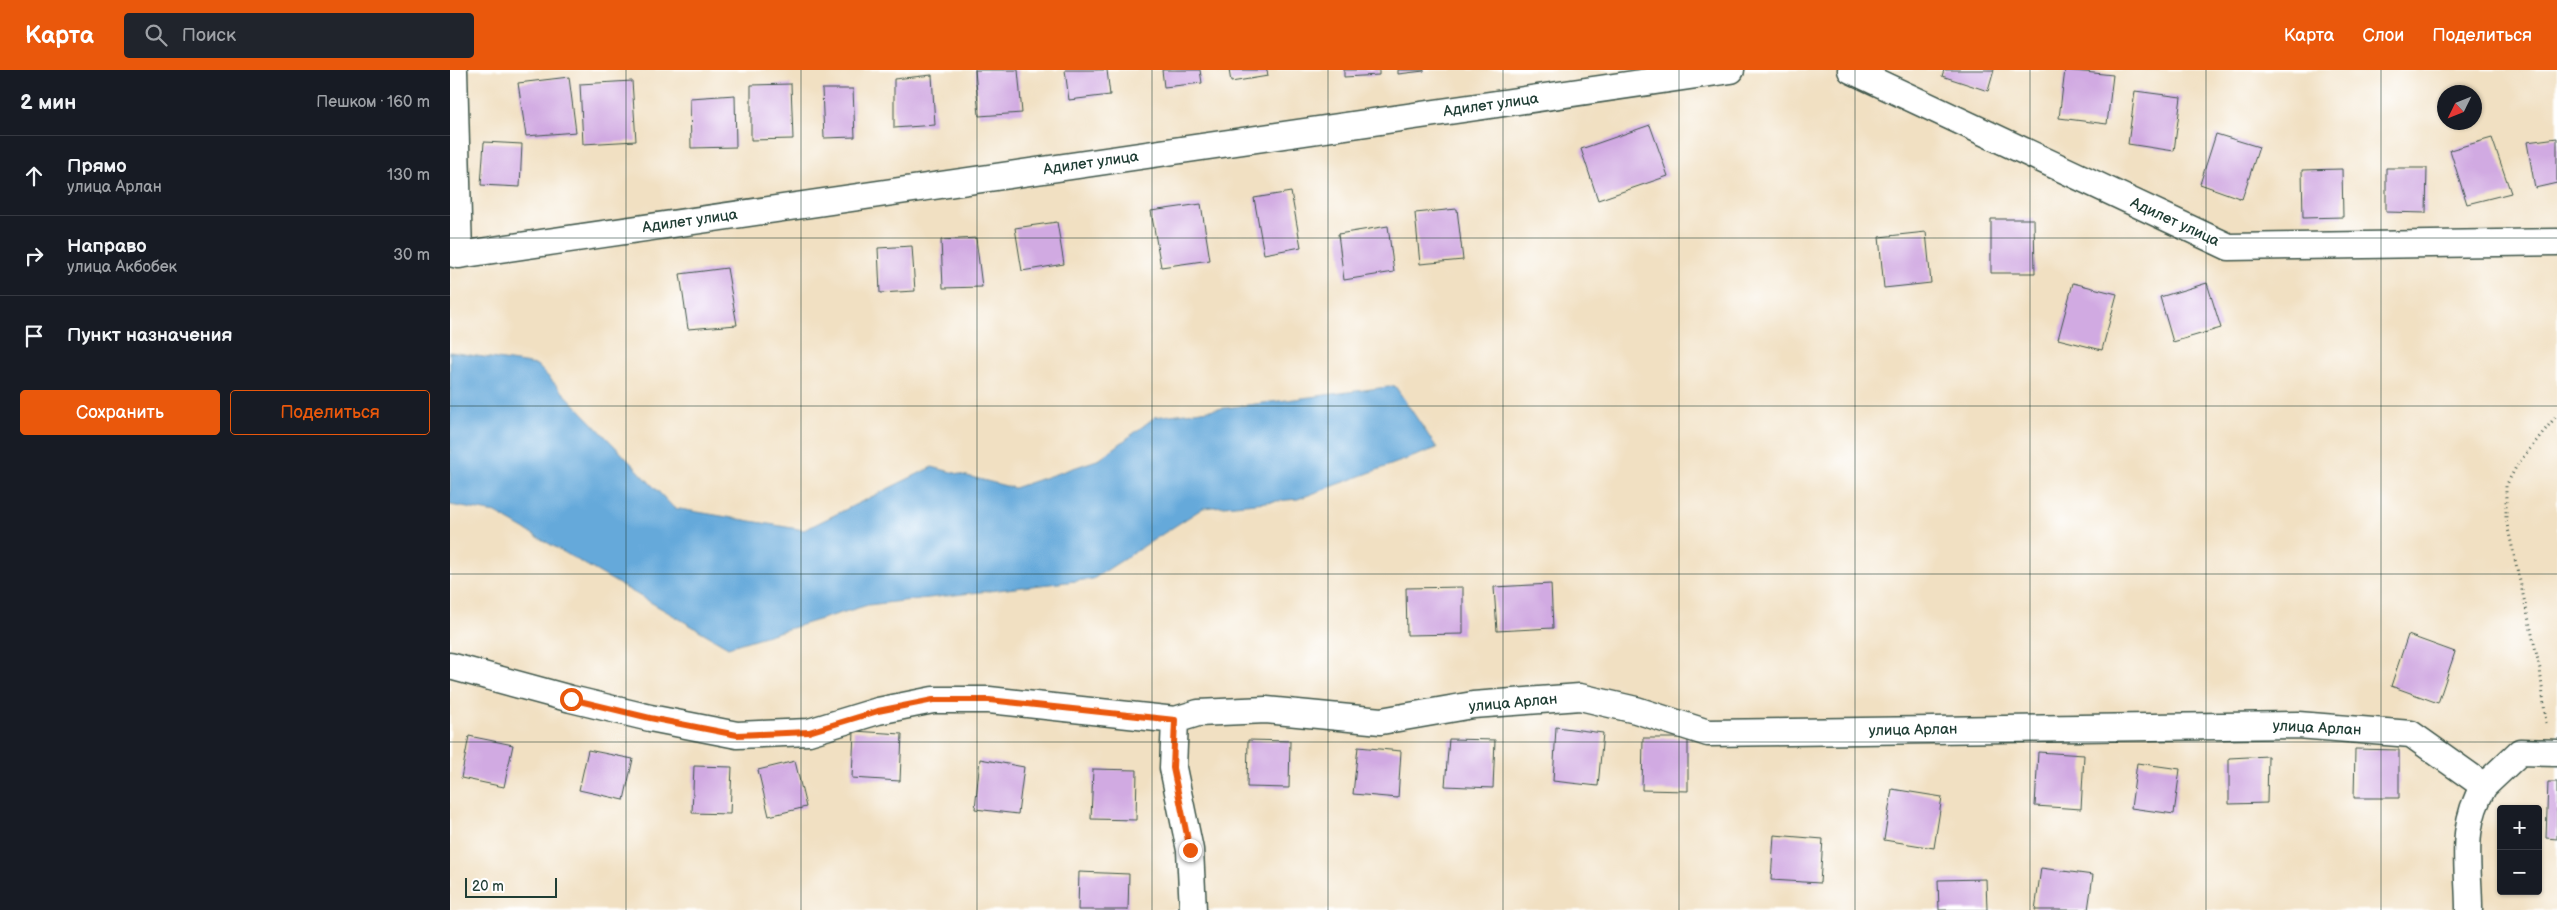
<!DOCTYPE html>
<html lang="ru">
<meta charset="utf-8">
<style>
:root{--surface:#171b24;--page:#20242c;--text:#f1f3f6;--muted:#9ea1a6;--line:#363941;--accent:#ea580c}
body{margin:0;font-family:"Balsamiq Sans",sans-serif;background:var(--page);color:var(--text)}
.controls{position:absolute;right:15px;bottom:15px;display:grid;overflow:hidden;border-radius:5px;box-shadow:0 1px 4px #0004}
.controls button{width:45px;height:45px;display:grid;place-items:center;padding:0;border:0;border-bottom:1px solid var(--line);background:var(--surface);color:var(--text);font:25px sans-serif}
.compass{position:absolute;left:1987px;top:15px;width:45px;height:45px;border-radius:50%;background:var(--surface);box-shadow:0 1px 4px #0004;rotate:227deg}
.scale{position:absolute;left:15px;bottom:12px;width:92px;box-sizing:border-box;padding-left:5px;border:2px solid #1f3d34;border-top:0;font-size:14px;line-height:18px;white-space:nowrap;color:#1f3d34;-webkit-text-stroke:4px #fff;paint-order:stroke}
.stop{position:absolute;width:15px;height:15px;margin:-11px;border:4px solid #ea580c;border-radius:50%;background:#fff}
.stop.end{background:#ea580c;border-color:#fff;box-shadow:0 1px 5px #0008}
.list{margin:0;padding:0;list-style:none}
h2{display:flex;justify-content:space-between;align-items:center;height:65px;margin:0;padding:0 20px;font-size:21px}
h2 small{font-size:16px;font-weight:400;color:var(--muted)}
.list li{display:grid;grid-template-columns:32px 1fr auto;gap:15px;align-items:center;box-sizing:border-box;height:80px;padding:0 20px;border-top:1px solid var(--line)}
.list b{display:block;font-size:19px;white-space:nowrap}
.list p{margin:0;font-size:16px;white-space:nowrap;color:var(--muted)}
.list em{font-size:16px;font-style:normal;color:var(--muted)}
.actions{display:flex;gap:10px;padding:15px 20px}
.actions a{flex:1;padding:11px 0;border:1px solid var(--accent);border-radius:5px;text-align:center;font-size:18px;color:var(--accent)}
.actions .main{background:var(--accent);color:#fff}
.icon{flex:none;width:28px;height:28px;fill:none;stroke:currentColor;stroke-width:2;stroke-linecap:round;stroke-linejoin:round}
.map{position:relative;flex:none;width:2107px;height:840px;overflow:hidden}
header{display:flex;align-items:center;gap:30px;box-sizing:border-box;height:70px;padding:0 25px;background:var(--accent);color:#fff}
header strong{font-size:24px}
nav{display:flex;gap:28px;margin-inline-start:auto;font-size:18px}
.search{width:350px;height:45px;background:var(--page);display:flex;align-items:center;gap:12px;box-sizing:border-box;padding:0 18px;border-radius:5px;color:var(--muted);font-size:19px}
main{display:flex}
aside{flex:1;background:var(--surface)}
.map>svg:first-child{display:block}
.water{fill:#65a9da;stroke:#427387}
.building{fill:#d1aae2}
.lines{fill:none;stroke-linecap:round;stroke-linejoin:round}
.street-casing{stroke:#3e5549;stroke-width:29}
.path{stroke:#3e5549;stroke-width:3;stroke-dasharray:1 4;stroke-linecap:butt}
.street{stroke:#fff;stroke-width:26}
.route{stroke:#ea580c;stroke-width:6}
.grid{fill:none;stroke:#1f3d34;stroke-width:1;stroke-opacity:0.55}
.labels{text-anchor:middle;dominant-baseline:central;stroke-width:4;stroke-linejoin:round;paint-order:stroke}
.street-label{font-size:15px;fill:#1f3d34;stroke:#fff}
</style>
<header>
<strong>Карта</strong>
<div class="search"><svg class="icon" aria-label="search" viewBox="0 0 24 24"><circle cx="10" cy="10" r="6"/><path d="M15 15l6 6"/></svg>Поиск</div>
<nav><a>Карта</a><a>Слои</a><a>Поделиться</a></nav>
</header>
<main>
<aside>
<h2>2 мин<small>Пешком · 160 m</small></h2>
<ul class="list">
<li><svg class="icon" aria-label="ahead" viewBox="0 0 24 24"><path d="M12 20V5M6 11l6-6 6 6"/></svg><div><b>Прямо</b><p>улица Арлан</p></div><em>130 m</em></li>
<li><svg class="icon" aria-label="right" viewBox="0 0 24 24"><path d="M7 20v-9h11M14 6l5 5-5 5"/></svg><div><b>Направо</b><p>улица Акбобек</p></div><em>30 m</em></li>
<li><svg class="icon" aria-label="arrive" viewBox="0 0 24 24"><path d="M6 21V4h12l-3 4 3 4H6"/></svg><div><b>Пункт назначения</b></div></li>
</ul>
<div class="actions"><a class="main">Сохранить</a><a>Поделиться</a></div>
</aside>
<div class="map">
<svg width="2107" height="840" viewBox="0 0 2107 840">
<rect width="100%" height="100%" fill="#fff"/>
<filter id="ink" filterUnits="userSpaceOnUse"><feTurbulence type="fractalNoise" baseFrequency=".02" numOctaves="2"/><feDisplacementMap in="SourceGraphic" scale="10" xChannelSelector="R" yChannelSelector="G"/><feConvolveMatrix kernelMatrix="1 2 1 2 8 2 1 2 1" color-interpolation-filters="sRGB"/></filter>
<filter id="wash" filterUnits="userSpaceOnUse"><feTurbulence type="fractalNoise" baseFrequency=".0096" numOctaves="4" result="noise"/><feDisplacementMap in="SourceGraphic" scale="20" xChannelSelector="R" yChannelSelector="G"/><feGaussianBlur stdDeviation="1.12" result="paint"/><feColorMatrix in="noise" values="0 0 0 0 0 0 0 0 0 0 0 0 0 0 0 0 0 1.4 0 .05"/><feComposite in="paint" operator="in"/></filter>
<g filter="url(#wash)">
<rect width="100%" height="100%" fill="#f1e0c2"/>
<path class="water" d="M 0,282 L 87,295 L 224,438 L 354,460 L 482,397 L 564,418 L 650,389 L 705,347 L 945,316 L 987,378 L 848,429 L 753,438 L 643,509 L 418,535 L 278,577 L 46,443 L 0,435 Z"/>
<g id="blocks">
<path class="building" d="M 525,0 L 568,0 L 572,43 L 529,46 Z
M 615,0 L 657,0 L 660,25 L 619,30 Z
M 712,0 L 750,0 L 752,13 L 714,17 Z
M 779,0 L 817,0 L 818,6 L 781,12 Z
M 894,0 L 929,0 L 929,5 L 894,7 Z
M 948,0 L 974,0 L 974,1 L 948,4 Z
M 1494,0 L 1544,0 L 1538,21 L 1492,6 Z
M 1615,0 L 1663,5 L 1657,54 L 1609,48 Z
M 482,5 L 485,55 L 444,58 L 444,9 Z
M 119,7 L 126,62 L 76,66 L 68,13 Z
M 182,11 L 186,71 L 133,74 L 130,14 Z
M 341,14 L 343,69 L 301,70 L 301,15 Z
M 372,19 L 403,19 L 405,67 L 374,68 Z
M 1685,21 L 1731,27 L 1724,81 L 1678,74 Z
M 285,25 L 286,77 L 241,78 L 240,28 Z
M 1200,55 L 1218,106 L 1148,130 L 1131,79 Z
M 1766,64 L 1809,77 L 1792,129 L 1750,114 Z
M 2042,68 L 2061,123 L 2017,134 L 2000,80 Z
M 2107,68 L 2107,113 L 2085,118 L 2077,72 Z
M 34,72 L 72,74 L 70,117 L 31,115 Z
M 1936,98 L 1977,98 L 1976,143 L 1936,142 Z
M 1892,99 L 1893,147 L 1853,148 L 1852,100 Z
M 841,122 L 851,177 L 814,184 L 804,128 Z
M 751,134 L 760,190 L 711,197 L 701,141 Z
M 1007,139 L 1013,190 L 970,194 L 965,143 Z
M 1541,149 L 1584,149 L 1585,203 L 1541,203 Z
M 607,152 L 614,194 L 572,201 L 565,158 Z
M 938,156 L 944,202 L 894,210 L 888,164 Z
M 1476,162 L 1481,213 L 1434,218 L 1429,167 Z
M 526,168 L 532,217 L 493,218 L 491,170 Z
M 462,176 L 465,221 L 430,223 L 428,178 Z
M 277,198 L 287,255 L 238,259 L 230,204 Z
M 1623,213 L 1667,224 L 1652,280 L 1608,269 Z
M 1757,213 L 1771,258 L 1723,272 L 1710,227 Z
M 1101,514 L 1103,558 L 1047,561 L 1044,517 Z
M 1013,517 L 1013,564 L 957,565 L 956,518 Z
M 1958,565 L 2005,582 L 1988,633 L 1941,616 Z
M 1106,657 L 1153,663 L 1148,716 L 1103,711 Z
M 404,661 L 452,664 L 450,711 L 402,708 Z
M 19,666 L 63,675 L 54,717 L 11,708 Z
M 1193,668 L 1238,668 L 1238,721 L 1192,720 Z
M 999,669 L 1045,670 L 1043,718 L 995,716 Z
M 798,670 L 840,671 L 839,718 L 797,717 Z
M 908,677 L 951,681 L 948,728 L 903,724 Z
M 1905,679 L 1949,680 L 1949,728 L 1904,728 Z
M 138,680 L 183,689 L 174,730 L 129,720 Z
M 1588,682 L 1634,685 L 1631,739 L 1585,736 Z
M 1818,686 L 1817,733 L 1779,734 L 1779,688 Z
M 530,689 L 574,697 L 568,744 L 525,739 Z
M 345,691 L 356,737 L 319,746 L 308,700 Z
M 1687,693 L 1730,699 L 1724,744 L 1681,738 Z
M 244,696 L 282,697 L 280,744 L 242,743 Z
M 643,699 L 687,700 L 686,750 L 641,749 Z
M 2098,712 L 2107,712 L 2107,769 L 2096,768 Z
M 1442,719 L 1492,727 L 1484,778 L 1434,770 Z
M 1324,765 L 1373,769 L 1370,813 L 1321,810 Z
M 1591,798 L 1643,805 L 1638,840 L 1585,840 Z
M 629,802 L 679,804 L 678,840 L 628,840 Z
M 1536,809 L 1537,840 L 1489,840 L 1488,810 Z"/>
</g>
</g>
<g filter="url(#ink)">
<use href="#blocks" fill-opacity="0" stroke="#3e5549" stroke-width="1"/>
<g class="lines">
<g class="street-casing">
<path id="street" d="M 4,0 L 9,185
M 1401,0 L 1779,177 L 2107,172
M 0,183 L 9,185 L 1281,0
M 0,596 L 121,629 L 200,648 L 287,665 L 359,662 L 428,641 L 483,630 L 539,630 L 725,650 L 748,643 L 816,640 L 931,651 L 1023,635 L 1130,627 L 1186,640 L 1258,663 L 1848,655 L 1961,664 L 2034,716 L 2070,682 L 2107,683
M 725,650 L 723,698 L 740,780 L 743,840
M 2019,840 C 2019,795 2009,757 2034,716"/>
</g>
<path class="path" d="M 2096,653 L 2090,599 L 2056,450 L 2056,416 L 2067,395 L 2107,345"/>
<use href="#street" class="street"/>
</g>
</g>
<g class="lines" filter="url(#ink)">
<path class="route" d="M 121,629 L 200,648 L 287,665 L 359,662 L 428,641 L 483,630 L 539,630 L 725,650 L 723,698 L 740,780"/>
</g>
<path class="grid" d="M 176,0 L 176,840M 351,0 L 351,840M 527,0 L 527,840M 702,0 L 702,840M 878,0 L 878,840M 1053,0 L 1053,840M 1229,0 L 1229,840M 1405,0 L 1405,840M 1580,0 L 1580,840M 1756,0 L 1756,840M 1931,0 L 1931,840M 0,168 L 2107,168M 0,336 L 2107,336M 0,504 L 2107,504M 0,672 L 2107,672"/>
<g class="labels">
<g class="street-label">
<text transform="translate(1041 35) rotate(-8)">Адилет улица</text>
<text transform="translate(641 93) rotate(-8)">Адилет улица</text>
<text transform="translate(240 151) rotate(-8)">Адилет улица</text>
<text transform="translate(1725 152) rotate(25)">Адилет улица</text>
<text transform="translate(1063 633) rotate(-5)">улица Арлан</text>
<text transform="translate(1867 658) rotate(3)">улица Арлан</text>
<text transform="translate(1463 660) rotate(-1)">улица Арлан</text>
</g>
</g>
</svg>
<div class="controls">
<button>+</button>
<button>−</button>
</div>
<svg class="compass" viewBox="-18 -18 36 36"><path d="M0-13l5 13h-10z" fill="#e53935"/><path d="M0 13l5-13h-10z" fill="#9ea1a6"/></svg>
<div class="scale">20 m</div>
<div class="stop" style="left:121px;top:629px"></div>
<div class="stop end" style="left:740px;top:780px"></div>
</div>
</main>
